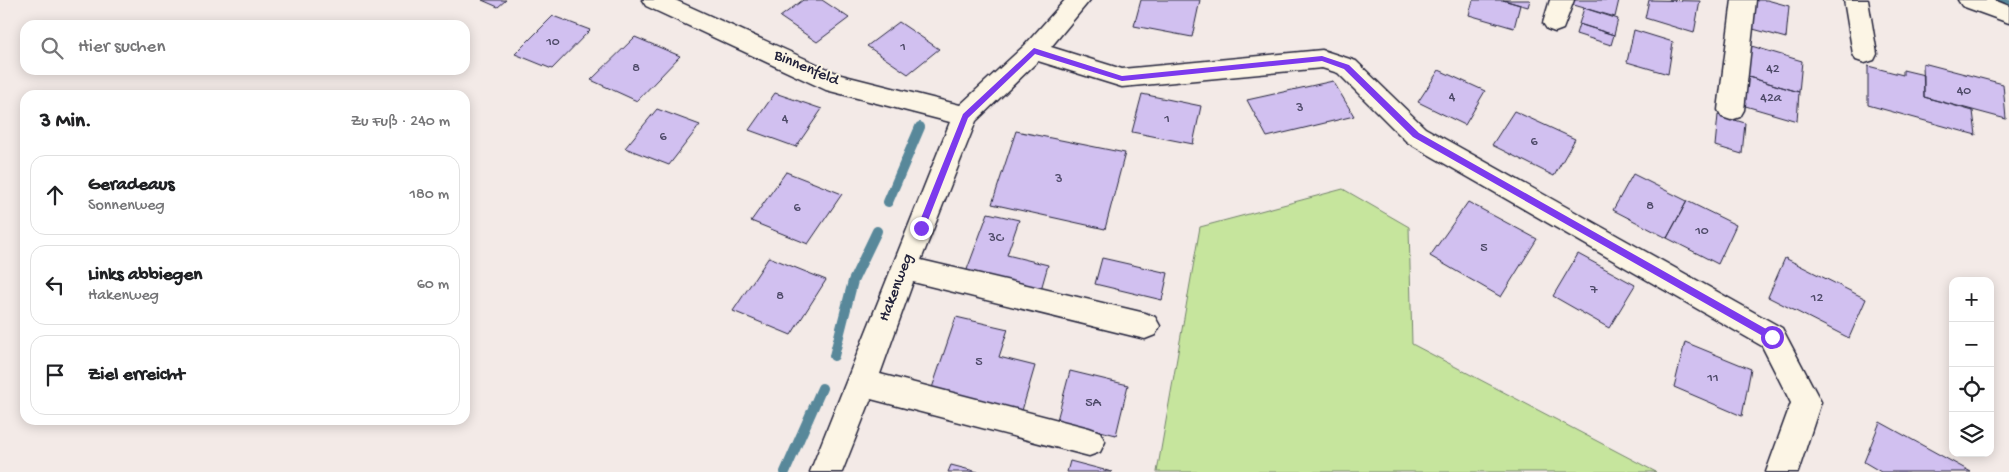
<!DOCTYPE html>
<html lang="de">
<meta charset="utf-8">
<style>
:root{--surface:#fff;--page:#f6f6f6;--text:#202124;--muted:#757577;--line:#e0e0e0}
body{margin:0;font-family:"Gochi Hand",sans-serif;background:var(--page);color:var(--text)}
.controls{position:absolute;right:15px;bottom:15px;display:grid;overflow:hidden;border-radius:10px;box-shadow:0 2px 12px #0003}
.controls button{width:45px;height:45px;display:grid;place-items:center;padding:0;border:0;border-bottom:1px solid var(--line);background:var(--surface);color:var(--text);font:25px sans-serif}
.stop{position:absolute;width:15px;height:15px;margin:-11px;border:4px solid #7c3aed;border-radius:50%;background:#fff}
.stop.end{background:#7c3aed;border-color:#fff;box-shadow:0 1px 5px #0008}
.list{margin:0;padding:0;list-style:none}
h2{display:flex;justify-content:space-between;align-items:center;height:65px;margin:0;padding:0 20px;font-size:21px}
h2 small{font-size:16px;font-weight:400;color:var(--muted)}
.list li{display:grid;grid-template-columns:32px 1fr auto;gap:15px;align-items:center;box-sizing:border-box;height:80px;margin:0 10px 10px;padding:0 10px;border:1px solid var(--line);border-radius:15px}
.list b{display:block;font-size:19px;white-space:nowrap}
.list p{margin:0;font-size:16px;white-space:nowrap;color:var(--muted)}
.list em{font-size:16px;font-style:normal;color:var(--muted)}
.icon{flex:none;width:28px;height:28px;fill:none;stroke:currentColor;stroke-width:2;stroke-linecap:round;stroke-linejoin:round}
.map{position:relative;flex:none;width:2009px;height:472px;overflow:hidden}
.search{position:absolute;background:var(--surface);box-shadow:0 2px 12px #0003;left:20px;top:20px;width:450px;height:55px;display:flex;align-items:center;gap:12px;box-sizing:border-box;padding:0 18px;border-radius:15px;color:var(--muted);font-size:19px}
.panel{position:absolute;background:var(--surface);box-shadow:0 2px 12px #0003;left:20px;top:90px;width:450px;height:335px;border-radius:15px}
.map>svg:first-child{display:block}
.green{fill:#c6e59d;stroke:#74846c}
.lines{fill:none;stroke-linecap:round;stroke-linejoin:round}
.stream{stroke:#59889a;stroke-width:10}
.building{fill:#d1c0f0;stroke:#22223b}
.minor-casing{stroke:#22223b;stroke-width:3}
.minor{fill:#fcf5e5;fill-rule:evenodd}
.route{fill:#7c3aed}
.labels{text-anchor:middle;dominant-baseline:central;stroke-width:4;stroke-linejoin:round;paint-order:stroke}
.number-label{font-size:14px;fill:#4e4a68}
.street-label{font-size:16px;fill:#22223b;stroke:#fcf5e5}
</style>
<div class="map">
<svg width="2009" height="472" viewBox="0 0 2009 472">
<rect width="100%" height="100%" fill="#f3eae7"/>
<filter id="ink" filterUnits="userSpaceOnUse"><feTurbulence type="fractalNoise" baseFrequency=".02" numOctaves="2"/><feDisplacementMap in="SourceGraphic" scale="10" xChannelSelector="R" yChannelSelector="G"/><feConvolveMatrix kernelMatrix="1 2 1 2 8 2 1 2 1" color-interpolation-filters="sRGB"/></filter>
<g filter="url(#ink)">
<path class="green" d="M 1343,189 L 1409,227 L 1412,344 L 1656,472 L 1157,472 L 1200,227 Z"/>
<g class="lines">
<path class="stream" d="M 2000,0 L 2009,4
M 888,202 L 920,127
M 834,356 L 853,281 L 877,231
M 785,472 L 822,388"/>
</g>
<path class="building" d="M 482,0 L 506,0 L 498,7 Z
M 803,0 L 822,0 L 849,18 L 817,42 L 780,17 Z
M 1141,0 L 1200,0 L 1192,37 L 1134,26 Z
M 1473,0 L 1503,0 L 1520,5 L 1514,28 L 1469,15 Z
M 1503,0 L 1530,0 L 1528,7 Z
M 1568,0 L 1619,0 L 1615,17 L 1567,3 Z
M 1649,0 L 1700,1 L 1694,33 L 1645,18 Z
M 1756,0 L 1767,0 L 1789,6 L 1786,38 L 1753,29 Z
M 1584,8 L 1618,19 L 1614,35 L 1579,24 Z
M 553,16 L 590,30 L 552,69 L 515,54 Z
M 899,22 L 939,49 L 908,74 L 867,46 Z
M 1579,24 L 1614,35 L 1611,45 L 1576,34 Z
M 1634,30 L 1673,42 L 1668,74 L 1627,62 Z
M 635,37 L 680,56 L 637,101 L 591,80 Z
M 1748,45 L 1802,61 L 1799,92 L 1745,76 Z
M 1923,63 L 2003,84 L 2006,119 L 1924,97 Z
M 1868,66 L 1903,75 L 1903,70 L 1924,75 L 1924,97 L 1973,111 L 1976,135 L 1868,105 Z
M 1439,70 L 1485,91 L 1465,125 L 1418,102 Z
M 1745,76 L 1799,92 L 1797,121 L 1742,105 Z
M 1333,81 L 1354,116 L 1267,137 L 1247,100 Z
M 775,93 L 822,109 L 796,147 L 749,130 Z
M 1142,94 L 1201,106 L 1193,144 L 1132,132 Z
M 657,109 L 700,125 L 669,165 L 625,148 Z
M 1514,111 L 1575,139 L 1554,176 L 1492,145 Z
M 1718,115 L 1745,123 L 1742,154 L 1715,146 Z
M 1016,131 L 1125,153 L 1105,229 L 992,204 Z
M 786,172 L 842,194 L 808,244 L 751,221 Z
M 1633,174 L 1687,201 L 1667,238 L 1613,210 Z
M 1687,201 L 1736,225 L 1718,264 L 1667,238 Z
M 1468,202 L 1537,239 L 1501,297 L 1430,256 Z
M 988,213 L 1019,220 L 1007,255 L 1048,265 L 1040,293 L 965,275 Z
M 1578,254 L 1635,285 L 1609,328 L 1553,296 Z
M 769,257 L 826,280 L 791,335 L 733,311 Z
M 1102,258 L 1168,273 L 1162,300 L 1095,284 Z
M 1785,258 L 1866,299 L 1849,338 L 1768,297 Z
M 956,317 L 1008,329 L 999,357 L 1035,366 L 1021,414 L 931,391 Z
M 1685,342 L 1751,369 L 1742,416 L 1674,387 Z
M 1070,371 L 1128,385 L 1116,435 L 1057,420 Z
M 1880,422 L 1971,472 L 1881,472 L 1864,462 Z
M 1070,461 L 1112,472 L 1067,472 Z
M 951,465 L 978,472 L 948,472 Z"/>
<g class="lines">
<g class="minor-casing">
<path id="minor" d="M 642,0 L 675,0 L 841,75 L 960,105 L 1025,45 L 1065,0 L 1090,0 L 1051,47 L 1122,69 L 1322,50 L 1356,61 L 1425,128 L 1782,328 L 1821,402 L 1798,472 L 1766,472 L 1791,403 L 1762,346 L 1407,142 L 1338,73 L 1322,68 L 1122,87 L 1038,61 L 976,121 L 921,260 L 1145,313 L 1155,317 L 1160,326 L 1155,335 L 1145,339 L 913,282 L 880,374 L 1089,428 L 1100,432 L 1105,442 L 1100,452 L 1089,456 L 871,399 L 842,472 L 810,472 L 950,122 L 826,90 L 646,6 Z
M 1550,0 L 1574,0 L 1563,29 L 1555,32 L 1547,29 L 1543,23 Z
M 1732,0 L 1756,0 L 1744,110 L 1740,117 L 1731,120 L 1722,117 L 1718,110 Z
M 1844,0 L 1868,0 L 1877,54 L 1874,60 L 1865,63 L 1856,60 L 1853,54 Z
M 1958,0 L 1994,0 L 2009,6 L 2009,23 L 1962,6 Z"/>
</g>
<use href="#minor" class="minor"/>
</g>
</g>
<path class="route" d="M 1034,48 L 1122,76 L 1322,56 L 1349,65 L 1419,133 L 1775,334 L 1776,337 L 1772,341 L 1768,339 L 1413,137 L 1344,69 L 1322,61 L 1122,81 L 1035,54 L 968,118 L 925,228 L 923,230 L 918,230 L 917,228 L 963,114 Z"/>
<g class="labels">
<g class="number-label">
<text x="553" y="42">10</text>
<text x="903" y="47">1</text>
<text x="636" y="68">8</text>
<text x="1773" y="69">42</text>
<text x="1964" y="91">40</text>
<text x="1452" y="97">4</text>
<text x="1771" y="98">42a</text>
<text x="1300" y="108">3</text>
<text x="785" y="119">4</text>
<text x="1167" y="119">1</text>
<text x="663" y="137">6</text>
<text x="1534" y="142">6</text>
<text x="1059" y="179">3</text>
<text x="1650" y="206">8</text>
<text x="797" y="208">6</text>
<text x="1702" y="231">10</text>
<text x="996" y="238">3C</text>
<text x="1484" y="248">5</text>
<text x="1594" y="290">7</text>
<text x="780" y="296">8</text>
<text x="1817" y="298">12</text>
<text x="979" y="362">5</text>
<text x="1713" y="378">11</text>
<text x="1093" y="403">5A</text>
</g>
<g class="street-label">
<text transform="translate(806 69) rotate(23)">Binnenfeld</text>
<text transform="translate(897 288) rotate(-69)">Hakenweg</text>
</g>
</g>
</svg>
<div class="controls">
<button>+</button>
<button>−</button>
<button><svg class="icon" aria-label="locate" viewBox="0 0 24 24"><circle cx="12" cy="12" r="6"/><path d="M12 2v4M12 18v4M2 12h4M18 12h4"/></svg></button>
<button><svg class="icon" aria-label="layers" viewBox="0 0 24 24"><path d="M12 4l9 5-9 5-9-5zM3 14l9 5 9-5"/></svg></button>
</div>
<div class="stop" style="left:1772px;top:337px"></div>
<div class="stop end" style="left:921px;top:228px"></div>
<div class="search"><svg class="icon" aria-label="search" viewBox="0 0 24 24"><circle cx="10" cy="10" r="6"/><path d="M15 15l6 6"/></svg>Hier suchen</div>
<section class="panel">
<h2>3 Min.<small>Zu Fuß · 240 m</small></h2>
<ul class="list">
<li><svg class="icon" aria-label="ahead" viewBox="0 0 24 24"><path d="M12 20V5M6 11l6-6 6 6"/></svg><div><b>Geradeaus</b><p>Sonnenweg</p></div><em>180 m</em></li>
<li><svg class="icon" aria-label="left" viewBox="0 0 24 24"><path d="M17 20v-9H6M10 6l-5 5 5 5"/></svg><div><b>Links abbiegen</b><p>Hakenweg</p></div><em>60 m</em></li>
<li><svg class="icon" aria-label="arrive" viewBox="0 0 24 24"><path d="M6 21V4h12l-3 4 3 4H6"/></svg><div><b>Ziel erreicht</b></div></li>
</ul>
</section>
</div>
